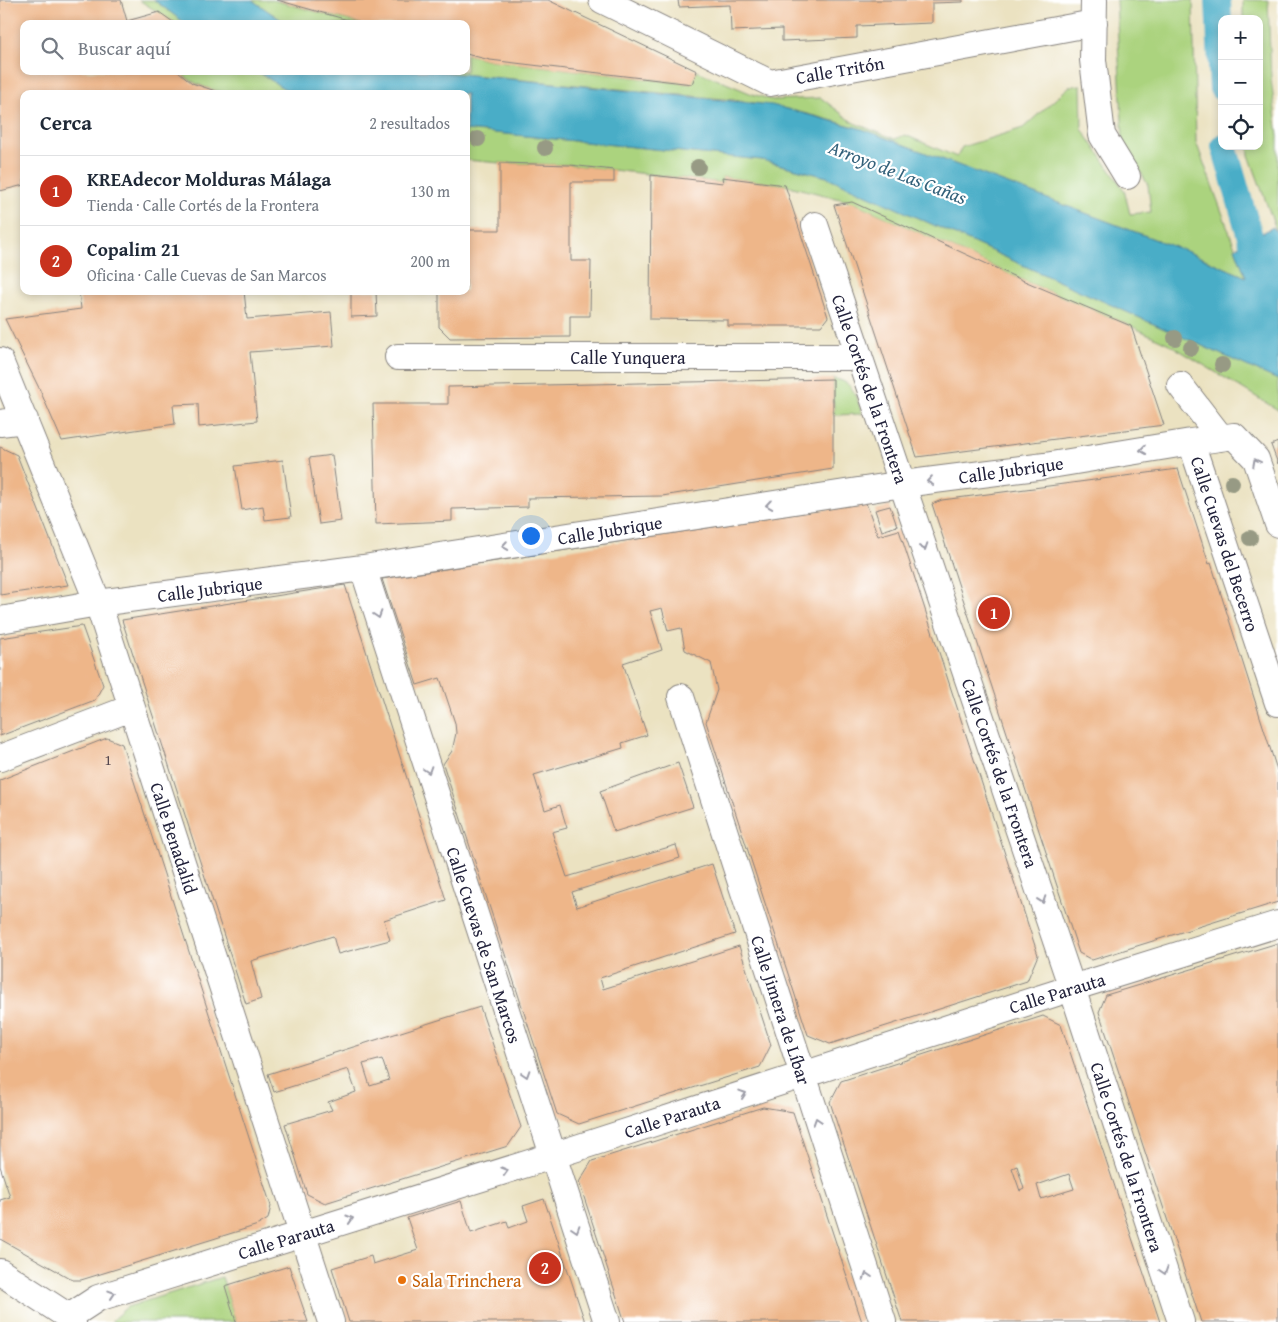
<!DOCTYPE html>
<html lang="es">
<meta charset="utf-8">
<style>
:root{--surface:#fff;--page:#f2f2f3;--text:#1f2937;--muted:#747a83;--line:#e0e1e3;--accent:#c8321e}
body{margin:0;font-family:"Gentium Book Plus",serif;background:var(--page);color:var(--text)}
.controls{position:absolute;right:15px;top:15px;display:grid;overflow:hidden;border-radius:10px;box-shadow:0 2px 8px #0003}
.controls button{width:45px;height:45px;display:grid;place-items:center;padding:0;border:0;border-bottom:1px solid var(--line);background:var(--surface);color:var(--text);font:25px sans-serif}
.you{position:absolute;left:530px;top:535px;width:18px;height:18px;margin:-12px;border:4px solid #fff;border-radius:50%;background:#1a73e8;box-shadow:0 0 0 8px #1a73e833}
.badge{display:grid;place-items:center;width:32px;height:32px;border-radius:50%;background:var(--accent);color:#fff;font-size:16px;font-weight:700}
.pin{position:absolute;translate:-50% -50%;border:2px solid #fff;box-shadow:0 1px 5px #0006}
.list{margin:0;padding:0;list-style:none}
h2{display:flex;justify-content:space-between;align-items:center;height:65px;margin:0;padding:0 20px;font-size:21px}
h2 small{font-size:16px;font-weight:400;color:var(--muted)}
.list li{display:grid;grid-template-columns:32px 1fr auto;gap:15px;align-items:center;box-sizing:border-box;height:70px;padding:0 20px;border-top:1px solid var(--line)}
.list b{display:block;font-size:19px;white-space:nowrap}
.list p{margin:0;font-size:16px;white-space:nowrap;color:var(--muted)}
.list em{font-size:16px;font-style:normal;color:var(--muted)}
.icon{flex:none;width:28px;height:28px;fill:none;stroke:currentColor;stroke-width:2;stroke-linecap:round;stroke-linejoin:round}
.map{position:relative;flex:none;width:1278px;height:1322px;overflow:hidden}
.search{position:absolute;background:var(--surface);box-shadow:0 2px 8px #0003;left:20px;top:20px;width:450px;height:55px;display:flex;align-items:center;gap:12px;box-sizing:border-box;padding:0 18px;border-radius:10px;color:var(--muted);font-size:19px}
.panel{position:absolute;background:var(--surface);box-shadow:0 2px 8px #0003;left:20px;top:90px;width:450px;height:205px;border-radius:10px}
.map>svg:first-child{display:block}
.green{fill:#abd37e;stroke:#667a5c}
.water{fill:#48adc7;stroke:#356881}
.lines{fill:none;stroke-linecap:round;stroke-linejoin:round}
.canal{stroke:#48adc7;stroke-width:26}
.building{fill:#eeb689;fill-rule:evenodd}
.minor-casing{stroke:#86827e;stroke-width:28}
.minor{stroke:#fff;stroke-width:26}
.tree{fill:#979a84}
.oneway{stroke:#9c9ca7}
.food-dot{fill:#e8710a;stroke:#fff;stroke-width:2}
.labels{text-anchor:middle;dominant-baseline:central;stroke-width:4.5;stroke-linejoin:round;paint-order:stroke}
.number-label{font-size:15px;fill:#55474e}
.street-label{font-size:18px;fill:#22223b;stroke:#fff}
.food-label{font-size:18px;fill:#c56008;stroke:#fff;text-anchor:start}
.water-label{font-size:19px;font-style:italic;fill:#33617a;stroke:#fff}
</style>
<div class="map">
<svg width="1278" height="1322" viewBox="0 0 1278 1322">
<rect width="100%" height="100%" fill="#fff"/>
<filter id="ink" filterUnits="userSpaceOnUse"><feTurbulence type="fractalNoise" baseFrequency=".02" numOctaves="2"/><feDisplacementMap in="SourceGraphic" scale="10" xChannelSelector="R" yChannelSelector="G"/><feConvolveMatrix kernelMatrix="1 2 1 2 8 2 1 2 1" color-interpolation-filters="sRGB"/></filter>
<filter id="wash" filterUnits="userSpaceOnUse"><feTurbulence type="fractalNoise" baseFrequency=".0096" numOctaves="4" result="noise"/><feDisplacementMap in="SourceGraphic" scale="20" xChannelSelector="R" yChannelSelector="G"/><feGaussianBlur stdDeviation="1.12" result="paint"/><feColorMatrix in="noise" values="0 0 0 0 0 0 0 0 0 0 0 0 0 0 0 0 0 1.4 0 .05"/><feComposite in="paint" operator="in"/></filter>
<g filter="url(#wash)">
<rect width="100%" height="100%" fill="#ebe2c1"/>
<path class="green" d="M 139,0 L 154,0 L 186,24 L 176,24 Z
M 252,0 L 273,0 L 362,24 L 287,24 Z
M 1116,0 L 1193,0 L 1196,142 L 1246,277 L 1186,251 L 862,129 C 819,117 778,105 735,100 L 429,71 L 466,71 L 466,54 L 490,60 L 691,84 L 697,71 L 752,94 L 773,100 L 821,98 L 854,123 L 895,139 L 905,135 L 957,157 L 962,147 L 1023,128 L 1070,86 L 1081,85 L 1082,129 L 1124,190 L 1130,214 L 1151,212 L 1148,185 L 1123,141 Z
M 1243,0 L 1268,0 L 1271,79 L 1278,136 L 1278,235 L 1249,155 L 1248,146 L 1259,146 L 1259,19 L 1243,19 Z
M 178,71 L 257,71 L 283,88 L 298,94 C 256,94 211,101 178,71 Z
M 466,130 L 762,160 L 827,177 L 1278,380 L 1278,410 L 1169,344 L 1131,326 L 1022,280 L 852,202 L 785,185 L 722,177 L 723,183 L 570,165 L 500,163 L 466,160 Z
M 833,379 C 853,380 857,398 862,414 L 834,415 Z
M 222,1277 L 236,1322 L 113,1322 L 112,1320 L 127,1307 Z"/>
<path class="water" d="M 154,0 L 252,0 L 287,24 L 186,24 Z
M 257,71 L 429,71 L 772,105 L 862,129 L 1186,251 L 1246,277 L 1235,248 L 1273,227 L 1278,235 L 1278,380 L 827,177 L 762,160 L 466,130 L 466,94 L 298,94 L 283,88 Z"/>
<g class="lines">
<path class="canal" d="M 1218,0 L 1222,88
M 1224,146 L 1251,240 L 1278,284"/>
</g>
<g id="blocks">
<path class="building" d="M 0,0 L 121,0 L 127,21 L 159,12 L 176,24 L 24,24 L 24,71 L 178,71 L 192,83 L 224,94 L 24,94 L 24,185 L 0,191 Z
M 277,0 L 548,0 L 697,71 L 692,84 L 490,60 L 466,54 L 466,24 L 362,24 Z
M 678,0 L 963,0 L 963,2 L 932,3 L 932,23 L 857,26 L 857,38 L 782,41 L 782,29 L 731,31 L 730,5 L 679,7 Z
M 500,163 L 570,165 L 614,170 L 614,182 L 571,182 L 571,261 L 591,261 L 590,316 L 570,316 L 570,337 L 450,338 L 439,327 L 439,291 L 466,291 L 466,230 L 500,230 Z
M 651,175 L 723,183 L 722,177 L 785,185 L 828,317 L 821,326 L 728,326 L 728,320 L 650,319 Z
M 852,202 L 1022,280 L 1131,326 L 1164,425 L 917,457 L 834,205 Z
M 79,291 L 244,291 L 247,319 L 331,312 L 334,346 L 250,352 L 257,421 L 199,427 L 198,404 L 173,405 L 175,424 L 62,441 L 39,388 L 5,319 L 81,309 Z
M 351,291 L 376,291 L 377,316 L 351,317 Z
M 833,379 L 833,469 L 662,496 L 528,498 L 528,507 L 452,509 L 452,521 L 376,524 L 373,404 L 448,404 L 448,387 Z
M 1278,442 L 1278,464 L 1271,445 Z
M 0,447 L 17,455 L 68,585 L 0,595 Z
M 332,455 L 341,521 L 319,524 L 309,458 Z
M 283,460 L 291,517 L 265,520 L 263,506 L 242,510 L 235,466 Z
M 1178,469 L 1209,564 L 1211,563 L 1278,773 L 1278,902 L 1092,960 L 1079,953 L 932,504 L 942,500 Z
M 866,503 L 878,536 L 899,530 L 1038,955 L 1027,981 L 830,1044 L 808,1035 L 706,722 L 717,690 L 711,663 L 685,650 L 681,628 L 668,631 L 662,608 L 650,611 L 662,650 L 623,663 L 647,735 L 622,743 L 623,748 L 534,775 L 545,810 L 560,805 L 567,828 L 552,832 L 567,877 L 676,845 L 680,858 L 572,892 L 577,907 L 712,864 L 735,934 L 600,978 L 603,989 L 739,946 L 771,1045 L 760,1067 L 648,1102 L 579,1124 L 557,1114 L 443,764 L 452,751 L 456,733 L 455,723 L 440,678 L 417,685 L 382,579 Z
M 890,506 L 897,526 L 882,531 L 875,510 Z
M 345,585 L 446,900 L 384,920 L 390,940 L 338,954 L 333,936 L 251,961 L 261,999 L 246,1004 L 122,620 Z
M 82,626 L 103,685 L 95,700 L 0,736 L 0,638 Z
M 107,738 L 122,744 L 271,1206 L 268,1219 L 258,1225 L 81,1280 L 73,1280 L 0,1239 L 0,1200 L 10,1197 L 0,1166 L 0,780 Z
M 678,763 L 693,807 L 614,832 L 600,791 Z
M 1278,943 L 1278,1322 L 1201,1322 L 1099,1012 L 1106,995 Z
M 480,1007 L 521,1127 L 508,1146 L 325,1203 L 307,1194 L 285,1124 L 332,1110 L 328,1102 L 356,1092 L 348,1069 L 274,1092 L 268,1074 ZM 382,1059 L 389,1080 L 370,1086 L 363,1064 Z
M 1043,1016 L 1061,1025 L 1160,1322 L 902,1322 L 830,1102 L 841,1081 ZM 1017,1166 L 1024,1189 L 1020,1191 L 1012,1168 ZM 1069,1174 L 1074,1189 L 1041,1199 L 1037,1185 Z
M 763,1107 L 793,1112 L 862,1322 L 625,1322 L 579,1182 L 592,1161 Z
M 544,1199 L 585,1322 L 349,1322 L 332,1268 L 371,1256 L 373,1264 L 418,1250 L 407,1218 L 461,1201 L 471,1233 L 507,1221 L 509,1228 L 528,1221 L 523,1206 Z
M 289,1266 L 308,1322 L 236,1322 L 225,1286 Z"/>
</g>
</g>
<g filter="url(#ink)">
<use href="#blocks" fill-opacity="0" stroke="#86827e" stroke-width="1"/>
<g class="lines">
<g class="minor-casing">
<path id="minor" d="M 602,0 L 770,83 L 1094,23
M 1094,0 L 1093,60 L 1102,135 L 1127,176
M 815,225 L 1072,988 L 1181,1322
M 398,357 L 858,357
M 0,361 L 98,603 L 331,1322
M 1180,385 L 1221,438
M 0,423 L 25,420
M 1278,524 L 1256,459 L 1234,436 L 1191,442 L 1278,703
M 363,568 L 607,1322
M 0,620 L 98,603 L 363,568 L 903,484 L 1045,466 L 1191,442
M 681,697 L 883,1322
M 0,758 L 131,708
M 0,1272 L 69,1317 L 73,1322
M 69,1317 L 98,1298 L 552,1156 L 1072,988 L 1278,924"/>
</g>
<use href="#minor" class="minor"/>
</g>
<g class="tree">
<circle cx="478" cy="139" r="8"/>
<circle cx="545" cy="148" r="8"/>
<circle cx="698" cy="167" r="8"/>
<circle cx="1175" cy="338" r="8"/>
<circle cx="1191" cy="348" r="8"/>
<circle cx="1222" cy="365" r="8"/>
<circle cx="1232" cy="483" r="8"/>
<circle cx="1250" cy="538" r="8"/>
</g>
<defs><path id="oneway-chevron" d="M-2-3.5L2.5 0L-2 3.5" fill="none" stroke-width="1.6" stroke-linecap="round" stroke-linejoin="round" transform="scale(1.25)"/></defs>
<g class="oneway">
<use href="#oneway-chevron" transform="translate(1143 450) rotate(171)"/>
<use href="#oneway-chevron" transform="translate(1256 462) rotate(-118)"/>
<use href="#oneway-chevron" transform="translate(930 481) rotate(172)"/>
<use href="#oneway-chevron" transform="translate(769 505) rotate(171)"/>
<use href="#oneway-chevron" transform="translate(505 546) rotate(171)"/>
<use href="#oneway-chevron" transform="translate(924 547) rotate(71)"/>
<use href="#oneway-chevron" transform="translate(378 615) rotate(72)"/>
<use href="#oneway-chevron" transform="translate(428 770) rotate(72)"/>
<use href="#oneway-chevron" transform="translate(1042 900) rotate(71)"/>
<use href="#oneway-chevron" transform="translate(526 1074) rotate(72)"/>
<use href="#oneway-chevron" transform="translate(743 1094) rotate(-18)"/>
<use href="#oneway-chevron" transform="translate(817 1121) rotate(-108)"/>
<use href="#oneway-chevron" transform="translate(505 1171) rotate(-17)"/>
<use href="#oneway-chevron" transform="translate(350 1219) rotate(-17)"/>
<use href="#oneway-chevron" transform="translate(576 1229) rotate(72)"/>
<use href="#oneway-chevron" transform="translate(1164 1271) rotate(72)"/>
<use href="#oneway-chevron" transform="translate(867 1276) rotate(-108)"/>
<use href="#oneway-chevron" transform="translate(112 1294) rotate(-18)"/>
</g>
</g>
<circle class="food-dot" cx="402" cy="1280" r="5"/>
<g class="labels">
<g class="number-label">
<text x="108" y="759">1</text>
</g>
<g class="street-label">
<text transform="translate(840 70) rotate(-10)">Calle Tritón</text>
<text x="628" y="357">Calle Yunquera</text>
<text transform="translate(870 389) rotate(71)">Calle Cortés de la Frontera</text>
<text transform="translate(1011 470) rotate(-8)">Calle Jubrique</text>
<text transform="translate(610 530) rotate(-9)">Calle Jubrique</text>
<text transform="translate(1225 544) rotate(72)">Calle Cuevas del Becerro</text>
<text transform="translate(210 589) rotate(-7)">Calle Jubrique</text>
<text transform="translate(1000 773) rotate(71)">Calle Cortés de la Frontera</text>
<text transform="translate(174 838) rotate(72)">Calle Benadalid</text>
<text transform="translate(484 945) rotate(72)">Calle Cuevas de San Marcos</text>
<text transform="translate(1057 993) rotate(-17)">Calle Parauta</text>
<text transform="translate(781 1010) rotate(72)">Calle Jimera de Líbar</text>
<text transform="translate(672 1117) rotate(-18)">Calle Parauta</text>
<text transform="translate(1127 1157) rotate(72)">Calle Cortés de la Frontera</text>
<text transform="translate(286 1239) rotate(-17)">Calle Parauta</text>
</g>
<g class="food-label">
<text x="412" y="1280">Sala Trinchera</text>
</g>
<g class="water-label">
<text transform="translate(898 172) rotate(21)">Arroyo de Las Cañas</text>
</g>
</g>
</svg>
<div class="controls">
<button>+</button>
<button>−</button>
<button><svg class="icon" aria-label="locate" viewBox="0 0 24 24"><circle cx="12" cy="12" r="6"/><path d="M12 2v4M12 18v4M2 12h4M18 12h4"/></svg></button>
</div>
<div class="you"></div>
<div class="pin badge" style="left:994px;top:613px">1</div>
<div class="pin badge" style="left:545px;top:1268px">2</div>
<div class="search"><svg class="icon" aria-label="search" viewBox="0 0 24 24"><circle cx="10" cy="10" r="6"/><path d="M15 15l6 6"/></svg>Buscar aquí</div>
<section class="panel">
<h2>Cerca<small>2 resultados</small></h2>
<ul class="list">
<li><span class="badge">1</span><div><b>KREAdecor Molduras Málaga</b><p>Tienda · Calle Cortés de la Frontera</p></div><em>130 m</em></li>
<li><span class="badge">2</span><div><b>Copalim 21</b><p>Oficina · Calle Cuevas de San Marcos</p></div><em>200 m</em></li>
</ul>
</section>
</div>
